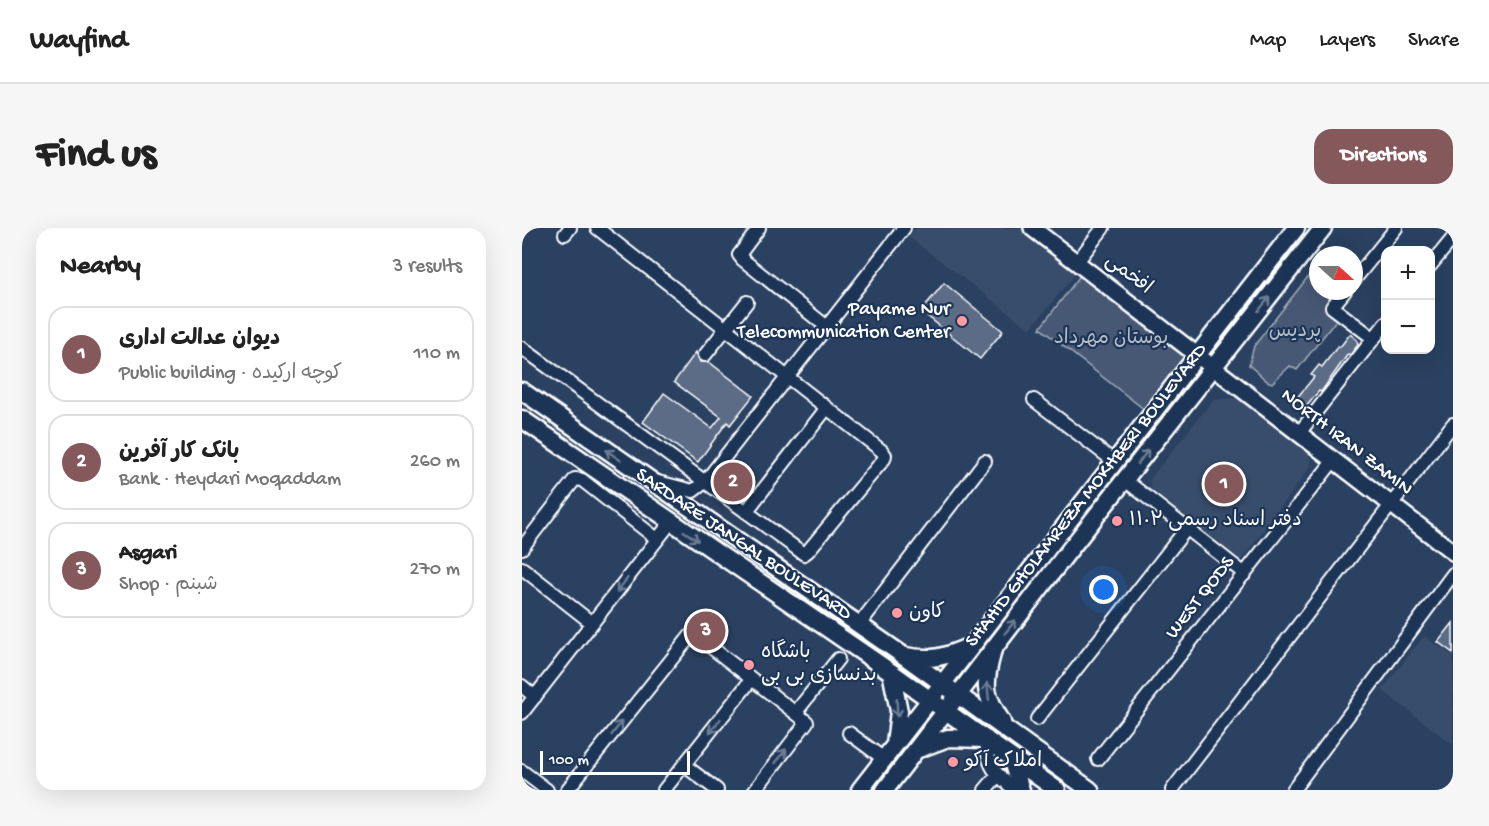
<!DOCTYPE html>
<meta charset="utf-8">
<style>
:root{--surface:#fff;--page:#f6f6f6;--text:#222;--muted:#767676;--line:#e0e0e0;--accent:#85585c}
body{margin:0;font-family:"Gochi Hand","Playpen Sans Arabic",sans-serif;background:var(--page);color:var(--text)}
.controls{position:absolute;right:18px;top:18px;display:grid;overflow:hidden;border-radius:12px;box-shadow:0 6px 24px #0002}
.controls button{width:54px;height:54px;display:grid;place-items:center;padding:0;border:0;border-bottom:2px solid var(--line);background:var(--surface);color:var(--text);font:30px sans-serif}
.compass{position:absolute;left:787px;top:18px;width:54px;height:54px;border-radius:50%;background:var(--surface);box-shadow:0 6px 24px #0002;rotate:111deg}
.scale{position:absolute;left:18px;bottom:15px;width:150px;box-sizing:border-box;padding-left:6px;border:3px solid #fff;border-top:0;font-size:16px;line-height:21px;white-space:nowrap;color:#fff;-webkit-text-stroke:4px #1d3557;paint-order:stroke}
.you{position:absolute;left:582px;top:362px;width:21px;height:21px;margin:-15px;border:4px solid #fff;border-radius:50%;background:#1a73e8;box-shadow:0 0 0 9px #1a73e833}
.badge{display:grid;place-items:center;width:39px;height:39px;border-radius:50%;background:var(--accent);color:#fff;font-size:20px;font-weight:700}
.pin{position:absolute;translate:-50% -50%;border:3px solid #fff;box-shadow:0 2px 6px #0006}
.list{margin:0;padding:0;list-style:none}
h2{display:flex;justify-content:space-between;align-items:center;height:78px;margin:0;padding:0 24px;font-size:26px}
h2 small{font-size:20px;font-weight:400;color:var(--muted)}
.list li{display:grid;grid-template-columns:39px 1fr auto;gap:18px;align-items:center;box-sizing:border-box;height:96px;margin:0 12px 12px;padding:0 12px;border:2px solid var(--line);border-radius:18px}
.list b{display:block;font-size:22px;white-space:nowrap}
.list p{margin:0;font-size:20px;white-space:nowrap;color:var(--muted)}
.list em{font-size:20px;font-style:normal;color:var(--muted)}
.map{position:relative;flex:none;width:931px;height:562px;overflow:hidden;border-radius:18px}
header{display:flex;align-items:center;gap:36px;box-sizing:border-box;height:84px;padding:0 30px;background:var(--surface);border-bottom:2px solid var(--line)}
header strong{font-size:28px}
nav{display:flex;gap:33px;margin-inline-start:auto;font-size:21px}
.intro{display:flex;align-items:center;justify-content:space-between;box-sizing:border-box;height:144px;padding:0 36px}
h1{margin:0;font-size:42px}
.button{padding:15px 27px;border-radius:18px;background:var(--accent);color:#fff;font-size:21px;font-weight:700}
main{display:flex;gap:36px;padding:0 36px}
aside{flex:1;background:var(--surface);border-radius:18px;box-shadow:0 6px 24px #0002}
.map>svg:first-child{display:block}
.built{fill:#394e6c}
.green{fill:#465975;stroke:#a2acba;stroke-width:1.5}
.building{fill:#5b6c86;stroke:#fff;stroke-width:1.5}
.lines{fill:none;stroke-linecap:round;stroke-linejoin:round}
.minor-casing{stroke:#fff;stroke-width:16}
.tertiary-casing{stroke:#fff;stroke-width:20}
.secondary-casing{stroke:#fff;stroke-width:21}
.minor{stroke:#1d3557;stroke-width:12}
.tertiary{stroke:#1d3557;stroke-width:15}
.secondary{stroke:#1d3557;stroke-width:16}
.oneway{stroke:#6c7c92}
.poi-dot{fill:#ff9aa2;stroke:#1d3557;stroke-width:2}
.labels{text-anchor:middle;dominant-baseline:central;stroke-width:4.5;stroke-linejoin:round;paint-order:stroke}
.street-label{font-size:20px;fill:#fff;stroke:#1d3557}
.poi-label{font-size:20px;fill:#fff;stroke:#1d3557;text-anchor:start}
.park-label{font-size:20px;fill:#b5bdc8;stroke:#1d3557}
</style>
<header>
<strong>Wayfind</strong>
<nav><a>Map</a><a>Layers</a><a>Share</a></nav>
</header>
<div class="intro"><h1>Find us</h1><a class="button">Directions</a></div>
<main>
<aside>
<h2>Nearby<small>3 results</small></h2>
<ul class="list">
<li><span class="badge">1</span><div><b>دیوان عدالت اداری</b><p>Public building · کوچه ارکیده</p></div><em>110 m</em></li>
<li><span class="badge">2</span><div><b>بانک کار آفرین</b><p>Bank · Heydari Moqaddam</p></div><em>260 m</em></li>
<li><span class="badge">3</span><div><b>Asgari</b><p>Shop · شبنم</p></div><em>270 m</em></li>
</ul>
</aside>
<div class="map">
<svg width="931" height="562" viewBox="0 0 931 562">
<rect width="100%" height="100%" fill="#2a4161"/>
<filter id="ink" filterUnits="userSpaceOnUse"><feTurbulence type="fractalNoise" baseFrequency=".0167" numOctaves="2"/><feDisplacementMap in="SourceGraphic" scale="12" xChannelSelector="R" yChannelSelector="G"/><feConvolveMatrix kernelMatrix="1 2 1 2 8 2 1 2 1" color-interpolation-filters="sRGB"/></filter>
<g filter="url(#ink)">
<path class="built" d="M 395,0 L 499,0 L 555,44 L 508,101 L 387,9 Z
M 714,170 L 787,224 L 789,238 L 719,332 L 629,261 L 628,251 L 691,172 Z
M 902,408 L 931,428 L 931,517 L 860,462 Z"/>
<path class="green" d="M 796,36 L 796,63 L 810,63 L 805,82 L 815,91 L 775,142 L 768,138 L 750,155 L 745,153 L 727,137 L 732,118 Z
M 560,45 L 660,123 L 662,131 L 623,182 L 518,100 Z"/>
<path class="building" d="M 422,55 L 481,103 L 458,131 L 399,83 Z
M 828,106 L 835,112 L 836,117 L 828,127 L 826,126 L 799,164 L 797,163 L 784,179 L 774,171 L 792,149 L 789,147 L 797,137 L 800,139 L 816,118 L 818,119 Z
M 174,124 L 178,134 L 187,134 L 231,168 L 208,197 L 205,194 L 176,234 L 121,194 L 142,165 L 190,200 L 199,189 L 152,154 Z
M 931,395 L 931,425 L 916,414 Z"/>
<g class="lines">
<g class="minor-casing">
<path id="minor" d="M 237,0 L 217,27 L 220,31 L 305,99
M 43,6 L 48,0
M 555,34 L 581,0
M 908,38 L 931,10
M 832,52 L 874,0
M 823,63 L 810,79 L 851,110
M 0,120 L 282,326 L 286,323 L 362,231 L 363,227 L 360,223 L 75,0
M 183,127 L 225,74
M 512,172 L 593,234
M 777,205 L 864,95
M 603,252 L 723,346
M 136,254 L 171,263 L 183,254 L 382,0
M 224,284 L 304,181
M 0,320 L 53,251 L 60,252 L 135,311
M 0,340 L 70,395
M 336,398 L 463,233
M 0,458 L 13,469
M 274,484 L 316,431
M 0,485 L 149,294
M 515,491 L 665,300
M 327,505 L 362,531
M 464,511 C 465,538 473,546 493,562
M 576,531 L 812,232
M 162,537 L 195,562
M 0,543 L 25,562
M 45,562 L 169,407 L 176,409 L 285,494 L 233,562
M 142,562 L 229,452
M 463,562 L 475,548
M 650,562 L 931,196
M 771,562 L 931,346"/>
</g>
<g class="tertiary-casing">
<path id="tertiary" d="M 510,0 L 931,324"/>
</g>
<g class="secondary-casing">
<path id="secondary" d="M 0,163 L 382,428 L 568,562
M 0,191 L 369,444 L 535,562
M 470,426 C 461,458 463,467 480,494
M 383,428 C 411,433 423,429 448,418
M 369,444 L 377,483 L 373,517
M 394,522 L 426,510 L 464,511
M 489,530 L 499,562
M 338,562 L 774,0
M 363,562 L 545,325 L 801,0"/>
</g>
<use href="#minor" class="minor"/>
<use href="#tertiary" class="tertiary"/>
<use href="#secondary" class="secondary"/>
</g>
<defs><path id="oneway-shaft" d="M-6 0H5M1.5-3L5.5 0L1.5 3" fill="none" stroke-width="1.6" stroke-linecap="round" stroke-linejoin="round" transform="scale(1.5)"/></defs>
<g class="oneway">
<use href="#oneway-shaft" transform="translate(742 76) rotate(-52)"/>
<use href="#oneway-shaft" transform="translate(91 227) rotate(-145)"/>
<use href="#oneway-shaft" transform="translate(621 229) rotate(-52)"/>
<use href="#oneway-shaft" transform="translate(169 308) rotate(34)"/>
<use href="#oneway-shaft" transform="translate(100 357) rotate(128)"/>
<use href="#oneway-shaft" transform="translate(488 399) rotate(-52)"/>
<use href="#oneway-shaft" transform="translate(466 463) rotate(-96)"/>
<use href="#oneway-shaft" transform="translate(375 480) rotate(88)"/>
<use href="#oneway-shaft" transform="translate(193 498) rotate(128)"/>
<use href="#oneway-shaft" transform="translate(95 500) rotate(-52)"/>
<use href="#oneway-shaft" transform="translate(259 528) rotate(-52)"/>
</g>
</g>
<g class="poi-dot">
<circle cx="440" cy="93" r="6"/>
<circle cx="595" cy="293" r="6"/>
<circle cx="375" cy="385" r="6"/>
<circle cx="227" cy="437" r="6"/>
<circle cx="431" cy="534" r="6"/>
</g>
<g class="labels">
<g class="street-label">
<text transform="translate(606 47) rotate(38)">افخمی</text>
<text transform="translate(824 215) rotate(38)">NORTH IRAN ZAMIN</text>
<text transform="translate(565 268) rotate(-52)">SHAHID GHOLAMREZA MOKHBERI BOULEVARD</text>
<text transform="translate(221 317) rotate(34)">SARDARE JANGAL BOULEVARD</text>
<text transform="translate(679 370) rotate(-52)">WEST QODS</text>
</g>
<g class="poi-label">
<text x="428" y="82" text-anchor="end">Payame Nur<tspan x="428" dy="23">Telecommunication Center</tspan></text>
<text x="607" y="293">دفتر اسناد رسمی ۱۱۰۲</text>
<text x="387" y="385">کاون</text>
<text x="239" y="425">باشگاه<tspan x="239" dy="23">بدنسازی بی بی</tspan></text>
<text x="443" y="534">املاک آکو</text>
</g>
<g class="park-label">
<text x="773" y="104">پردیس</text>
<text x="589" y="111">بوستان مهرداد</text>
</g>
</g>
</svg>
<div class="controls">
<button>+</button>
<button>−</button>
</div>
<svg class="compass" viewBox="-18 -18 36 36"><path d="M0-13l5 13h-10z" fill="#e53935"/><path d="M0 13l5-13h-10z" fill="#767676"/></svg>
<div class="scale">100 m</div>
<div class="you"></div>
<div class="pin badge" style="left:702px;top:256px">1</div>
<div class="pin badge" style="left:211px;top:254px">2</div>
<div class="pin badge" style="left:184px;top:403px">3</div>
</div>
</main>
